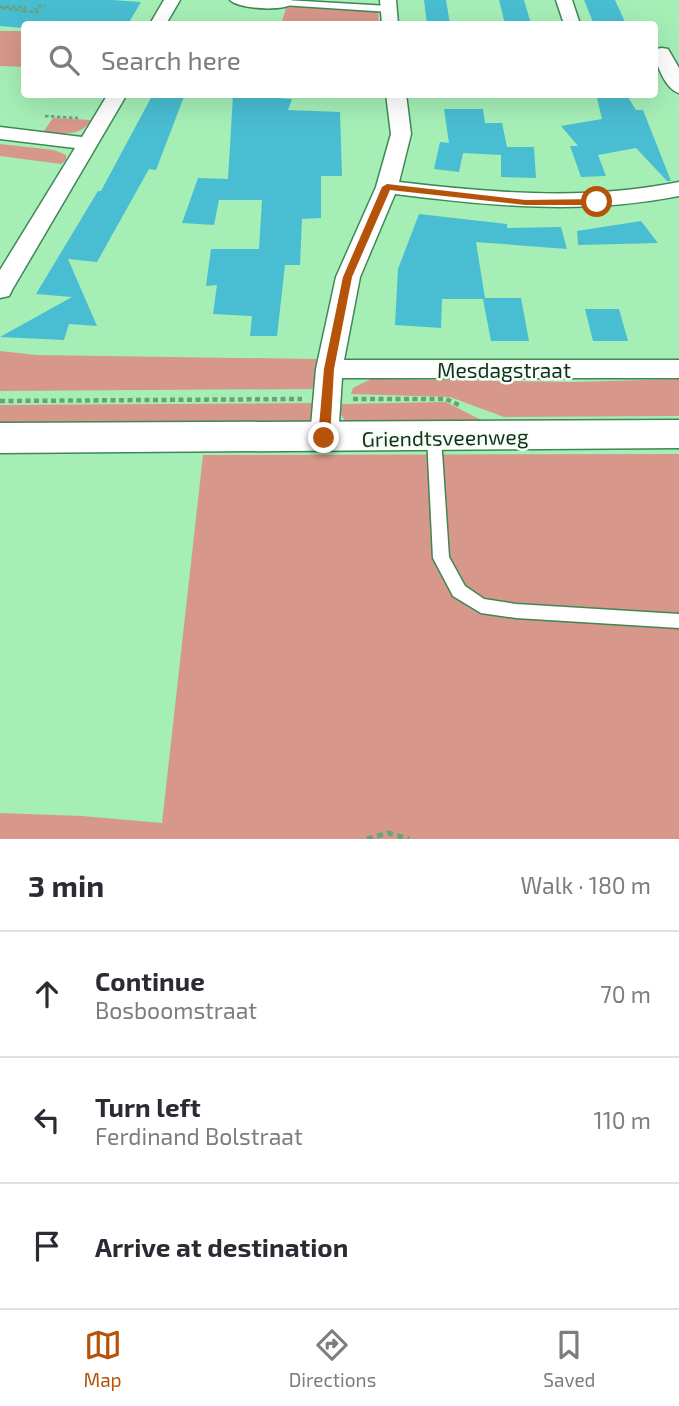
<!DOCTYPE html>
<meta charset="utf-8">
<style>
:root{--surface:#fff;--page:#f2f2f3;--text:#2b2b33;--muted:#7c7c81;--line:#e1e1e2;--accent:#b45309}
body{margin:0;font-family:"Exo 2",sans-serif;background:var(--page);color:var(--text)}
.stop{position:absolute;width:21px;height:21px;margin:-16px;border:5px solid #b45309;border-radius:50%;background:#fff}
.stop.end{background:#b45309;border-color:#fff;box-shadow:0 2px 7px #0008}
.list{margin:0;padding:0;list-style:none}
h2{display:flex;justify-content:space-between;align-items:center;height:91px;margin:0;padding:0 28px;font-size:30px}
h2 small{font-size:23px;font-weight:400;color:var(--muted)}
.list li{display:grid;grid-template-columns:46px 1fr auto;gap:21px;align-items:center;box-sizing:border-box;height:126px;padding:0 28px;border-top:2px solid var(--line)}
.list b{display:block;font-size:26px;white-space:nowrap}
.list p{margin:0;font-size:23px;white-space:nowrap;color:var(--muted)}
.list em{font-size:23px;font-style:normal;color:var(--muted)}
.icon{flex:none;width:38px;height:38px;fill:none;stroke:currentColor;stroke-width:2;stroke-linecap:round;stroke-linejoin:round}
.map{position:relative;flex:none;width:679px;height:839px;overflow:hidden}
.search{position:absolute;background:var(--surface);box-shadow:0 7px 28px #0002;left:21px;right:21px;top:21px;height:77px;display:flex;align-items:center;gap:18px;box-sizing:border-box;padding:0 24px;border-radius:7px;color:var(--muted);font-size:26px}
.sheet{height:469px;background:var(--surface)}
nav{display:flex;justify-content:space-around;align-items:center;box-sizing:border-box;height:98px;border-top:2px solid var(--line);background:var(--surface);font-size:19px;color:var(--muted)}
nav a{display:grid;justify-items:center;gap:4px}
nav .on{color:var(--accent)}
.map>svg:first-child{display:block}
.green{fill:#d7978a}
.building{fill:#49bdd2}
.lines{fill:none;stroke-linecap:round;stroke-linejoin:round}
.lane-casing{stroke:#3f8755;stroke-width:3}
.street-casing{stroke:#3f8755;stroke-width:3}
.secondary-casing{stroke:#3f8755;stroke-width:3}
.path-far2{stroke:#6aa278;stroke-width:2.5;stroke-dasharray:3.5 2.5;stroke-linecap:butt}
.path-far1{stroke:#6aa278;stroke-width:4.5;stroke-dasharray:5 3.5;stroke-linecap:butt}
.path{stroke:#6aa278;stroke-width:5;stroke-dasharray:6 4.5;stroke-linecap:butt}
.lane{fill:#fff;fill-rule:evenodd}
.street{fill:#fff;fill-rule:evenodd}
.secondary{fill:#fff;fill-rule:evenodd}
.route{fill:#b45309}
.labels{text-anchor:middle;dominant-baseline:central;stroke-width:5;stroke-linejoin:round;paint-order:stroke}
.street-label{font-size:21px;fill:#12311b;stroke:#f7fef8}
</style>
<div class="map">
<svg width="679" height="839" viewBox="0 0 679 839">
<rect width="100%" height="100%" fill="#a5efb7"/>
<path class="green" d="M 287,5 L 378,10 L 379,24 L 281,24 Z
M 0,31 L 24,31 L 24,67 L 0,66 Z
M 53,118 L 54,118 L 91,120 C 80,138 62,133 43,132 Z
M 0,144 L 54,150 L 66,155 L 66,160 L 61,164 L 0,156 Z
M 0,351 L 36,355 L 317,359 L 314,389 L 0,391 Z
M 371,379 L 575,382 L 679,379 L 679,416 L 504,417 L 450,397 L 351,394 L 353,388 Z
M 446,402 L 489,424 L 348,425 L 340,413 L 342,404 Z
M 317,403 L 317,412 L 308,425 L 0,425 L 0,405 Z
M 679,454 L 679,839 L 0,839 L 0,813 L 82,816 L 162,823 L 203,455 Z"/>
<path class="building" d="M 0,0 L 112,0 L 141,2 L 128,24 L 35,21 L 32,24 L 24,24 L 24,28 L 0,26 Z
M 424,0 L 446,0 L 450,24 L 427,24 Z
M 499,0 L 524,0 L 531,24 L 505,24 Z
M 584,0 L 615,0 L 625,22 L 593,22 Z
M 153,94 L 185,94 L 156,170 L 149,169 L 97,262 L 68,259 L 97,326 L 69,324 L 64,340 L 0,337 L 72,297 L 36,294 L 98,191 L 101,191 Z
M 596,94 L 626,94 L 636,110 L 643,110 L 671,181 L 667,181 L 636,148 L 598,155 L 606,176 L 581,177 L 570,146 L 578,146 L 561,126 L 602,119 Z
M 233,95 L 292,99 L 288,110 L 340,112 L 342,176 L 321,176 L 321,218 L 302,219 L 300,265 L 285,265 L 277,336 L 250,336 L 252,316 L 213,314 L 217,285 L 206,286 L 211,249 L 259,249 L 262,200 L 219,200 L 214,225 L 182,223 L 198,178 L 228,179 Z
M 444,109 L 483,109 L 485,123 L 502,123 L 507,147 L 534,147 L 536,178 L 501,177 L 501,155 L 463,153 L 459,172 L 434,169 L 440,142 L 449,143 Z
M 419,214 L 507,224 L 507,228 L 561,227 L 567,249 L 476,242 L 485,298 L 521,298 L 529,341 L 491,341 L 483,299 L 442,299 L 441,328 L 395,325 L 398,269 Z
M 641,221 L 658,243 L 578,245 L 577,231 Z
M 585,309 L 619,309 L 628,341 L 593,341 Z"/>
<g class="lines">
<g class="lane-casing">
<path id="lane" d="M 285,0 L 389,6 L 393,9 L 389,12 L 282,5 L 281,3 Z
M 434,432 L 439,433 L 441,437 L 449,557 L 465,586 L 484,599 L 516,604 L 679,614 L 679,628 L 516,618 L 481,613 L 453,596 L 433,558 L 427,437 L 429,433 Z"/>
</g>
<g class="street-casing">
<path id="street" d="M 164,0 L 180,0 L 166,24 L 150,24 Z
M 230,0 L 291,0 L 293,3 C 284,12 239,9 230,0 Z
M 380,0 L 396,0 L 398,24 L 382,24 Z
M 556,0 L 572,0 L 580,24 L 564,24 Z
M 662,48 L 668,49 L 679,68 L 679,93 C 666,90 653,61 656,49 Z
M 108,94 L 127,94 L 12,290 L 9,296 L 0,298 L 0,270 L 75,148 L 0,139 L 0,127 L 82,137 Z
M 386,94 L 406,94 L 411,134 L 399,182 C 494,193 585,201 679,182 L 679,196 C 583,215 491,206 395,194 L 360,277 L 344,360 L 679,360 L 679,378 L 342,378 L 338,438 L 334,445 L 324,449 L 314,445 L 310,438 L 316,369 L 336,277 L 376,187 L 391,134 Z"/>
</g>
<g class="secondary-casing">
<path id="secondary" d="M 679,420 L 679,448 L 0,453 L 0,423 Z"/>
</g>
<path class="path-far2" d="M 0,7 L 25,7 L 23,11 L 40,12
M 3,8 L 23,11
M 35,11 L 38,6 L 45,6
M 45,116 L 78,118"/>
<path class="path-far1" d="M 353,399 L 446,399 L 461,406
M 0,401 L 302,399"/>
<path class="path" d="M 367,839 L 388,833 L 409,839"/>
<use href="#lane" class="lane"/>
<use href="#street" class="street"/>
<use href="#secondary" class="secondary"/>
</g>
<path class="route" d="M 387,184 L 525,200 L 597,199 L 602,202 L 597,205 L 525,205 L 390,190 L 352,277 L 334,369 L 330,438 L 324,443 L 318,438 L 324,369 L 343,277 L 382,187 Z"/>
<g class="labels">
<g class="street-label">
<text x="504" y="369">Mesdagstraat</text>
<text transform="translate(445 437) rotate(-1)">Griendtsveenweg</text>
</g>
</g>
</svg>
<div class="stop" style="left:597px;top:202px"></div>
<div class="stop end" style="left:324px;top:438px"></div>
<div class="search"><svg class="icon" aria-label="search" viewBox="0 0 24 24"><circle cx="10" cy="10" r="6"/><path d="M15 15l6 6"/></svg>Search here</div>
</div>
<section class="sheet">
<h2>3 min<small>Walk · 180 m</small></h2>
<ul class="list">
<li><svg class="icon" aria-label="ahead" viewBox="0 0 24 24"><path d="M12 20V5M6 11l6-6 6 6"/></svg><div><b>Continue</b><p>Bosboomstraat</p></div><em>70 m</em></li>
<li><svg class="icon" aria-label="left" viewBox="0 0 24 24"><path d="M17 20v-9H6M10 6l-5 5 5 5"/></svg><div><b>Turn left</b><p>Ferdinand Bolstraat</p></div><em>110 m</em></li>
<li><svg class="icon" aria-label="arrive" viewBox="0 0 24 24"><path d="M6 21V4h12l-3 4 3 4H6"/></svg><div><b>Arrive at destination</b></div></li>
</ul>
</section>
<nav>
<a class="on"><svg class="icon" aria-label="map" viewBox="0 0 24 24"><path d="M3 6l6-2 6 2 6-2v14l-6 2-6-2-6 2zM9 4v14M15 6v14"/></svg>Map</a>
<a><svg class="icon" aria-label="directions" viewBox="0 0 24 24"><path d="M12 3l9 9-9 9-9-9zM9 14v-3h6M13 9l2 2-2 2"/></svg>Directions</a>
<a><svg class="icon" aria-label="saved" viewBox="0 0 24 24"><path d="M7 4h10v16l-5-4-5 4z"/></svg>Saved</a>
</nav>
